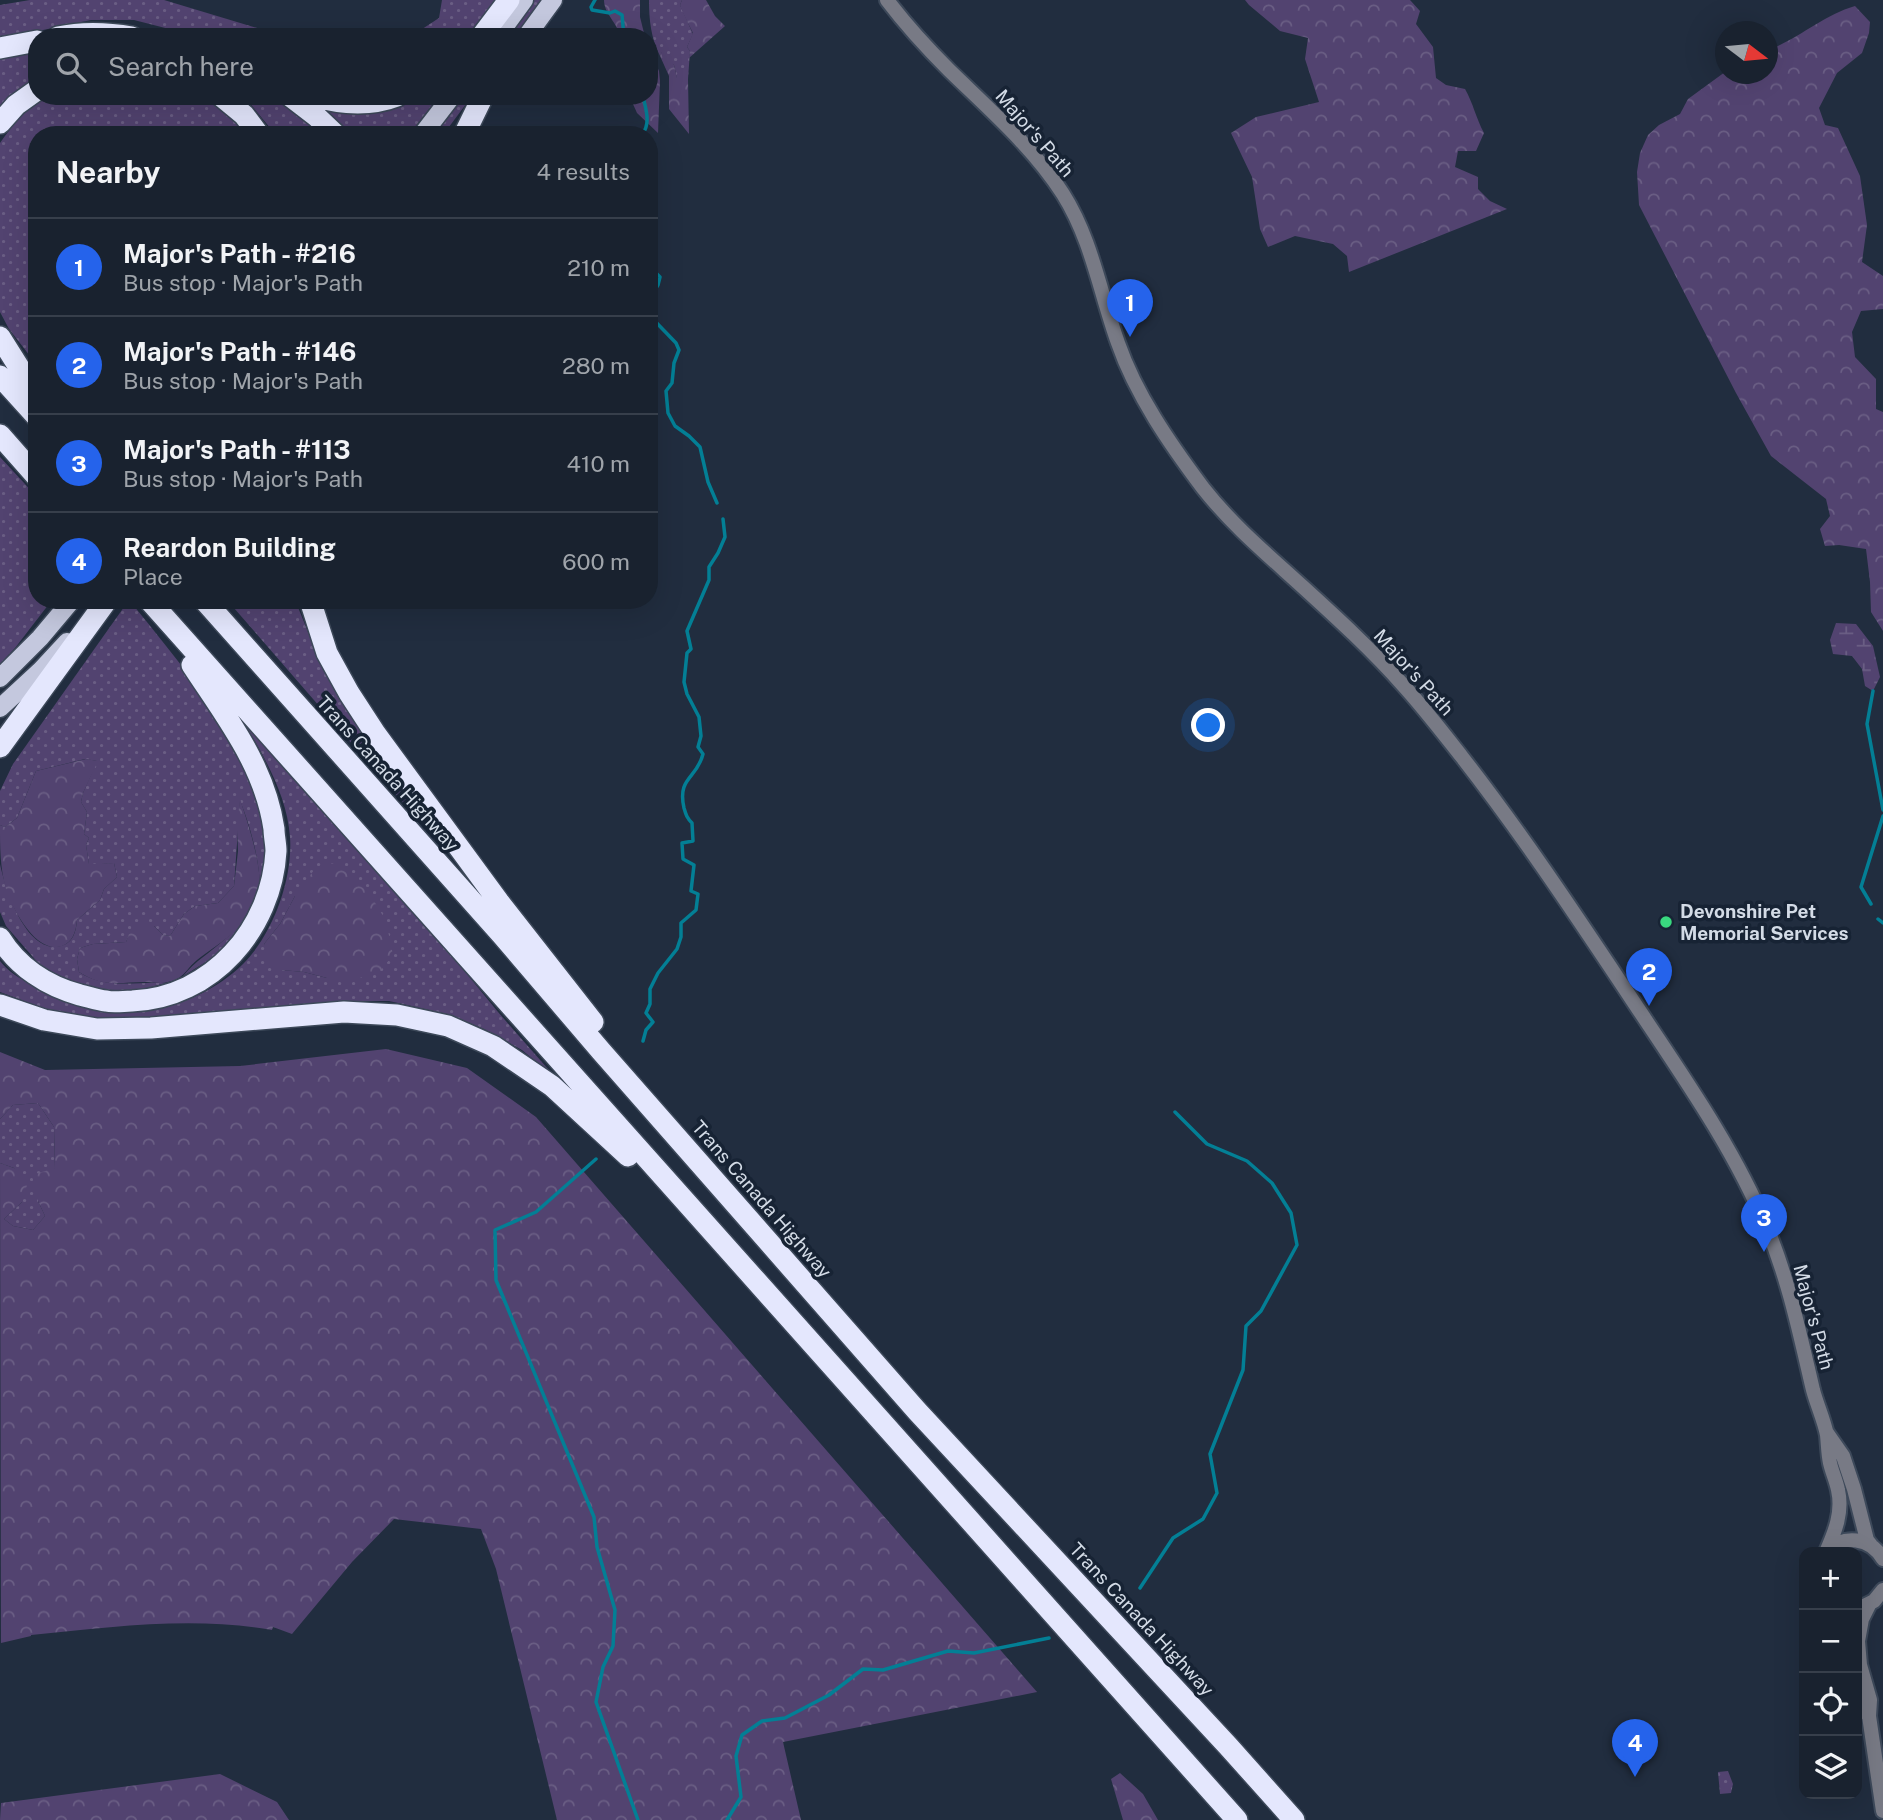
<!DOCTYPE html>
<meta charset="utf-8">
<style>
:root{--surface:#19222f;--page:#222a37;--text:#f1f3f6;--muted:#9fa4aa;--line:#373f4b;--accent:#2563eb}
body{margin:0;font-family:"Public Sans",sans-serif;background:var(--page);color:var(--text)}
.controls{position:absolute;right:21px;bottom:21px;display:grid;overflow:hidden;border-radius:14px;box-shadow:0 7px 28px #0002}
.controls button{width:63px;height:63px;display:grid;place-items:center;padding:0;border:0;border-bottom:2px solid var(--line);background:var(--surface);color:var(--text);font:35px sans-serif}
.compass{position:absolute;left:1715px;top:21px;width:63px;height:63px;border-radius:50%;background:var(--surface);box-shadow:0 7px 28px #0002;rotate:106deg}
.you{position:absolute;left:1209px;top:726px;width:24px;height:24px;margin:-18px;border:5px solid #fff;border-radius:50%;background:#1a73e8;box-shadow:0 0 0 10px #1a73e833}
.badge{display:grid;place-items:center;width:46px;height:46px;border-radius:50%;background:var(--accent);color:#fff;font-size:23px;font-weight:700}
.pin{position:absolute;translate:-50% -58px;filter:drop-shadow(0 2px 4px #0008)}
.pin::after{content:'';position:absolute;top:37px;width:24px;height:21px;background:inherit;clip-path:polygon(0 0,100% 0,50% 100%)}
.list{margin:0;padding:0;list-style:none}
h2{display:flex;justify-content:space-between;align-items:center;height:91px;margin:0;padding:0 28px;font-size:30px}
h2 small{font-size:23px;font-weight:400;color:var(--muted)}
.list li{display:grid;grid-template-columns:46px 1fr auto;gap:21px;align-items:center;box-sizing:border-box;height:98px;padding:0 28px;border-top:2px solid var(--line)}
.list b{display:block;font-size:26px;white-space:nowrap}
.list p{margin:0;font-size:23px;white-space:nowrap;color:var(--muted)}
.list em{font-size:23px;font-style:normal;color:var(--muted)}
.icon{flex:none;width:38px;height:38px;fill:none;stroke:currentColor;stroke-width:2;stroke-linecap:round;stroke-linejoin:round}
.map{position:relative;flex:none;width:1883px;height:1820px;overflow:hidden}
.search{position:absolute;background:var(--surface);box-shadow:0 7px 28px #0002;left:28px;top:28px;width:630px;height:77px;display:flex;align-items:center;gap:18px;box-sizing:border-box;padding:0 24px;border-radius:28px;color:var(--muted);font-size:26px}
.panel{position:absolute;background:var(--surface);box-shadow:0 7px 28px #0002;left:28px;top:126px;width:630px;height:483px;border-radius:28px}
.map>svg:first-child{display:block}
.grass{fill:url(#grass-dots);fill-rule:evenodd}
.forest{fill:url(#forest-crowns)}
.wetland{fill:url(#wetland-marsh)}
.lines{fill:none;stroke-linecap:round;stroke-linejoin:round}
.stream{stroke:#037f95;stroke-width:3.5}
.minor-casing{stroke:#3d495a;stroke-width:18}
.major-casing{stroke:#3d495a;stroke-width:21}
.highway-casing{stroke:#3d495a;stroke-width:24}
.minor{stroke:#787a85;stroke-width:14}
.major{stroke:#c4c8de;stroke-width:18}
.highway{stroke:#e4e7fd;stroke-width:21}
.poi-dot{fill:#39d87f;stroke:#172334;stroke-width:2.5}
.labels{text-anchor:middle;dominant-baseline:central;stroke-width:7;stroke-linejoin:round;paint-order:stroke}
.street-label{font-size:19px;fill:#d3dbe6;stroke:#172334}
.poi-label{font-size:19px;font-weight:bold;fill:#d3dbe6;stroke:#172334;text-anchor:start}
</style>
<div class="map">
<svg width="1883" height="1820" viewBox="0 0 1883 1820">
<defs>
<pattern id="grass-dots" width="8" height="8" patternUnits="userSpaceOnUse" patternTransform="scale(1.75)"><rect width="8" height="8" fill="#524370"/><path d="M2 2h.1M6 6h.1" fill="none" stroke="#6a5e84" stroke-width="1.8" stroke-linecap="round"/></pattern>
<pattern id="forest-crowns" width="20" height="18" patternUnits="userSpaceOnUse" patternTransform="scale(1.75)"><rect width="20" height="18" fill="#524370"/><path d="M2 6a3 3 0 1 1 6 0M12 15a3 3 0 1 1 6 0" fill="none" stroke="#6a5e84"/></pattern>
<pattern id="wetland-marsh" width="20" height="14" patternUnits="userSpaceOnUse" patternTransform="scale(1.75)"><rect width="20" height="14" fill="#524370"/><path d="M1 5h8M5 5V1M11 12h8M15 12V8" fill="none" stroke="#6a5e84"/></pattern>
</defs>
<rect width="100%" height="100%" fill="#212d3f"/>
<path class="grass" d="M 30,0 L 164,0 L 287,37 L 192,37 L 181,32 L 134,20 L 91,20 L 43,30 L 0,36 L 0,5 Z
M 442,0 L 495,0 L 466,37 L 410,37 L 439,18 Z
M 533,0 L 544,0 L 517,37 L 505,37 Z
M 649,0 L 682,0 L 680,5 L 693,34 L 687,47 L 690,51 L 688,79 L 677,79 L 674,65 L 662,52 L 660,56 C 651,38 649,20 649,0 Z
M 37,48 L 37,79 L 31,82 L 0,112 L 0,56 Z
M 46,96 L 212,96 L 252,135 L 37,135 L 37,365 L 9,329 L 0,312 L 0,143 C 12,126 27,107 46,96 Z
M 241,96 L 273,96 L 323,135 L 276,135 L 247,100 Z
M 424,96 L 439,96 L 409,135 L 347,135 L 310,103 L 379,111 L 405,105 Z
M 461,96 L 472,96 L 443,135 L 432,135 Z
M 0,457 L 37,497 L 37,600 L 52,600 L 15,648 L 0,664 Z
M 129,600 C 154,630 178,661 202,692 C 211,705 223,717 230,731 C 260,783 286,851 257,909 C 243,938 211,960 183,976 C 196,960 210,953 224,940 C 234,931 252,915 257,903 C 266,879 250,824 240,801 L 234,886 L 218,903 L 195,906 L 184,914 L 170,936 L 163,935 L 154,926 L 133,926 L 126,942 L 93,944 L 80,948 L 77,959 L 79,972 C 105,990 136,981 166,983 L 125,994 L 92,989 L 68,981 L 39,964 L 6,926 L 0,912 L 0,864 C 5,888 26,955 61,946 C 73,943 76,932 77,920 L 100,900 L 104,889 L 117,877 L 114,863 L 89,865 L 86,845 L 89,838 L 84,834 L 87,812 L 81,802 L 83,793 L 97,761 L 85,759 L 36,771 L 17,818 L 5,827 L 0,825 L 0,791 L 13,764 Z
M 227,600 L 295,600 L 322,666 L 369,745 L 426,829 Z
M 242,719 L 435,935 L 498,1012 L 555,1077 L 522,1050 L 484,1029 L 447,1014 L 389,1001 L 356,1001 L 130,1022 L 93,1018 L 51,1011 L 0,992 L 0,961 C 16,982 46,990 70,998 C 95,1006 121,1013 148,1010 C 182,1006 219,988 243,964 C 273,934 293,879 290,837 C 287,794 263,755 242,719 ZM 295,896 L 327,978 L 304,972 L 282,970 L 264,944 L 280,924 Z
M 38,1103 L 54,1127 L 55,1168 L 38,1201 L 45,1216 L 33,1230 L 13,1226 L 4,1219 L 22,1202 L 14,1168 L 0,1163 L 0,1119 L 13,1105 Z
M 1728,1771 L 1733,1784 L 1731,1793 L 1720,1794 L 1718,1772 Z"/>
<path class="forest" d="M 604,0 L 640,0 L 640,17 L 645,37 L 620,37 C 618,23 604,14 604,0 Z
M 682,0 L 706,0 L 715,16 L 725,26 L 689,58 L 690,51 L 687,47 L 693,33 C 689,25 682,12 680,5 Z
M 1245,0 L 1410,0 L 1420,11 L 1416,24 L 1433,47 L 1436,78 L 1446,85 L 1465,89 C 1473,103 1476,118 1484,133 L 1476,151 L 1458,151 L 1455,167 L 1478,177 L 1478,189 L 1490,201 L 1507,209 L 1349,272 L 1347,256 L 1333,244 L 1295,236 L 1268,247 L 1260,229 L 1252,177 L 1231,133 L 1256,117 L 1319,102 L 1305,59 L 1308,38 L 1280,31 L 1249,5 Z
M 1855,6 L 1870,22 L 1869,33 L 1862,53 L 1837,73 L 1819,108 L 1825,125 L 1838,128 L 1860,176 L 1867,225 L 1862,262 L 1883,276 L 1883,309 L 1861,311 L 1852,332 L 1855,357 L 1876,379 L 1876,409 L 1883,412 L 1883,631 L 1871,612 L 1870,582 L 1866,549 L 1839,545 L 1825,546 L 1820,529 L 1830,516 L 1826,499 L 1771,456 L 1736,393 L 1639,205 L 1637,172 L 1640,153 L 1648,135 L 1659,125 L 1680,114 L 1688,99 L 1725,72 L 1726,74 L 1768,74 L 1768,50 C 1799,39 1823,15 1855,6 Z
M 649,49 L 659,71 L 660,81 L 658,133 L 637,113 L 633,104 L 636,99 L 636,96 L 649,96 Z
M 662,51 L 669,55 L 674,65 L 677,78 L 688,79 L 689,134 L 669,109 L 669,76 L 660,56 Z
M 86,759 L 98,761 L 83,793 L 81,802 L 87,812 L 84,834 L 89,838 L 86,845 L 89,864 L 114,863 L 117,877 L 104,889 L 100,900 L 77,920 C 76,931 73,942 62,946 C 36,955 12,908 6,889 C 0,868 0,847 0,825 L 5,827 L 17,818 L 36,771 Z
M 240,799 C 248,824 268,880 256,905 C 244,929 218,944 197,960 C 186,969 184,979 168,982 C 161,984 153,982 146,982 C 120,982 103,988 79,972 L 77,959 L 80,948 L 93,944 L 126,942 L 132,926 L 154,926 L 163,935 L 170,936 L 184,914 L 195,906 L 218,903 L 234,886 L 238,851 L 237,825 Z
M 334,863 L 348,870 L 370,894 L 386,921 L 393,955 L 380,971 L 357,979 L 327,978 L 304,972 L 281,970 L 268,958 L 264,944 L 280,924 L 295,896 L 314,870 Z
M 386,1049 L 467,1068 L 536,1117 L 1037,1692 L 783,1742 L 801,1820 L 557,1820 L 496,1569 L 481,1529 L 394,1519 L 352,1562 L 292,1634 L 273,1627 L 272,1630 C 192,1616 112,1627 31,1635 L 31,1636 L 1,1643 L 0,1163 L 14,1168 L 27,1185 L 22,1202 L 4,1219 L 13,1226 L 33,1230 L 45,1216 L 38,1201 L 32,1175 L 55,1168 L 54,1127 L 38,1103 L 13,1105 L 0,1119 L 0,1052 L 45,1070 L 240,1066 Z
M 1120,1773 L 1143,1794 L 1158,1820 L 1123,1820 L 1111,1779 Z
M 220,1774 L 277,1802 L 289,1820 L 0,1820 L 1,1803 Z"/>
<path class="wetland" d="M 1836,623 L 1856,624 L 1873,646 L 1880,677 L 1873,691 L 1865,686 L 1862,669 L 1852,656 L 1833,654 L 1830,640 Z"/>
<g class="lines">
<path class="stream" d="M 595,0 L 591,7 L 592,10 L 610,13 L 615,11 L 622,15 L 624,37
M 642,135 C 651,123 646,110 643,96
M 649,266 L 660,277 L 658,285 L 649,299
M 649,315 L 676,343 L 679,350 L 674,363 L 672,383 L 666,391 L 668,413 L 675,426 L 689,436 L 700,447 L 708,482 L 717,503
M 1873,691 L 1867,724 L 1883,810
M 1871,904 L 1861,887 L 1883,816
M 1878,919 L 1883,923
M 643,1041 L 646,1030 L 653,1022 L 646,1013 L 650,1004 L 650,989 L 658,973 L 677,949 L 681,937 L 681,923 L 696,910 L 698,894 L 691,891 L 694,865 L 683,859 L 682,843 L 693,841 L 692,823 C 687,818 686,815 684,808 C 677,777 697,779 703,754 L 698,747 L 701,736 L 699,717 L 687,694 L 684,682 L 687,653 L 691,649 L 687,631 L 709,580 L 709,567 L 718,553 L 725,537 L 723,519
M 596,1159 L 536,1212 L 495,1230 L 496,1280 L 594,1517 L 597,1547 L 615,1610 L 613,1646 L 603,1667 L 596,1702 L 638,1820
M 1140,1588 L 1173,1538 L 1203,1519 L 1217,1493 L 1210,1454 L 1243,1370 L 1246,1326 L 1261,1311 L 1297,1245 L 1291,1213 L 1272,1183 L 1247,1161 L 1207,1144 L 1175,1112
M 727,1820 L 741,1797 L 736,1756 L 742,1735 L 762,1721 L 785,1718 L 829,1695 L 863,1669 L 883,1670 L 948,1651 L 974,1653 L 1049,1638"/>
<g class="minor-casing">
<path id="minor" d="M 887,0 C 906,25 927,48 949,70 C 989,109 1033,147 1063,194 C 1092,240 1100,293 1118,343 C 1136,395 1170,444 1203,488 C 1232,525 1268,555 1303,587 C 1337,618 1372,650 1403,685 C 1424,708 1443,733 1462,757 C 1522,834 1575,914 1629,995 C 1679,1071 1732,1144 1767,1228 C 1789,1281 1800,1335 1813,1390 C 1817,1405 1824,1420 1827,1435 C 1828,1444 1828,1454 1830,1463 C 1832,1472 1836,1480 1838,1490 C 1843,1512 1835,1532 1826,1552
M 1827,1433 L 1843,1456 L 1854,1489 L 1867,1540 L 1871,1545
M 1826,1552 C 1844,1534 1870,1537 1883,1559
M 1869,1605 L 1862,1619 L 1858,1641 L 1860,1665 L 1870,1700 L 1869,1716 L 1883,1811
M 1860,1608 L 1874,1601 L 1883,1590
M 1857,1697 L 1859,1705 L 1869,1716"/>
</g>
<g class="major-casing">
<path id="major" d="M 497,37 L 524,0
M 526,37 L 553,0
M 422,135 L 452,96
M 0,678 L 40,638 L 72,600
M 0,708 L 41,670 L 67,642"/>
</g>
<g class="highway-casing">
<path id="highway" d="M 58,37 C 81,32 109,33 132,37
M 481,37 L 509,0
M 0,48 L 37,41
M 221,96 L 244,115 L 259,135
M 290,96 L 316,116 L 336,135
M 311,96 C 340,104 369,107 397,96
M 0,123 L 16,105 L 37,90
M 464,135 L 483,96
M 0,337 L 37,396
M 0,376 L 37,417
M 0,435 L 37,477
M 149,600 L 1237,1820
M 204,600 L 502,935 L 601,1051 L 917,1411 L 1228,1746 L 1294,1820
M 310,600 L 327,653 L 349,693 L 375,733 L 499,902 L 593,1022
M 0,747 L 107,600
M 0,938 C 18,967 47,986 80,995 C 89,997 97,1000 106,1001 C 114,1003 124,1001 132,1001 C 212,998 272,928 276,851 C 276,844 274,836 274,829 C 265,766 226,717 192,665
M 0,1005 L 44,1020 L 97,1029 L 151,1028 L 344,1012 L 397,1015 L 448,1026 L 493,1046 L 552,1086 L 628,1156"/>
</g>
<use href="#minor" class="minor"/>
<use href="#major" class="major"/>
<use href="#highway" class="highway"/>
</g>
<circle class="poi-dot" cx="1666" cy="922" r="7"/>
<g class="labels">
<g class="street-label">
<text transform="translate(1035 133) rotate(49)">Major's Path</text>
<text transform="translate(1414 672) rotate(48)">Major's Path</text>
<text transform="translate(388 773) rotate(48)">Trans Canada Highway</text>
<text transform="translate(762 1199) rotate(49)">Trans Canada Highway</text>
<text transform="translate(1814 1317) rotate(75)">Major's Path</text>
<text transform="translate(1142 1619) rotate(47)">Trans Canada Highway</text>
</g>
<g class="poi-label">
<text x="1680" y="911">Devonshire Pet<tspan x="1680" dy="22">Memorial Services</tspan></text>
</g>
</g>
</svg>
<div class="controls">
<button>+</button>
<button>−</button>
<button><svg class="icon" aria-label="locate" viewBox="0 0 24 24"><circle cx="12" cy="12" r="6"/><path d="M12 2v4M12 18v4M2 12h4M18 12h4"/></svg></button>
<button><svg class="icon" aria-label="layers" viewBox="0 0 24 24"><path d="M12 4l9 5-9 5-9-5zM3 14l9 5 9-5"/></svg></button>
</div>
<svg class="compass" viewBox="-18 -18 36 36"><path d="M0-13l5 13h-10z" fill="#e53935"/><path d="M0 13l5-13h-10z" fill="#9fa4aa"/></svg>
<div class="you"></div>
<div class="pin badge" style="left:1130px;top:337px">1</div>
<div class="pin badge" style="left:1649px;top:1006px">2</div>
<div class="pin badge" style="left:1764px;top:1252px">3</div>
<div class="pin badge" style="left:1635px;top:1777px">4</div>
<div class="search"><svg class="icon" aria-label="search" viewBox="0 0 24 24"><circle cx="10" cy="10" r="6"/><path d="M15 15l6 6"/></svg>Search here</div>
<section class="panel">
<h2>Nearby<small>4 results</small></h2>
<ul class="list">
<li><span class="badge">1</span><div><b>Major's Path - #216</b><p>Bus stop · Major's Path</p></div><em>210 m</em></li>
<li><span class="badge">2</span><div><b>Major's Path - #146</b><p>Bus stop · Major's Path</p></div><em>280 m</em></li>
<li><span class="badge">3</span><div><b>Major's Path - #113</b><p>Bus stop · Major's Path</p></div><em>410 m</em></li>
<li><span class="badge">4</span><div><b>Reardon Building</b><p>Place</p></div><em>600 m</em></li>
</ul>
</section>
</div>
